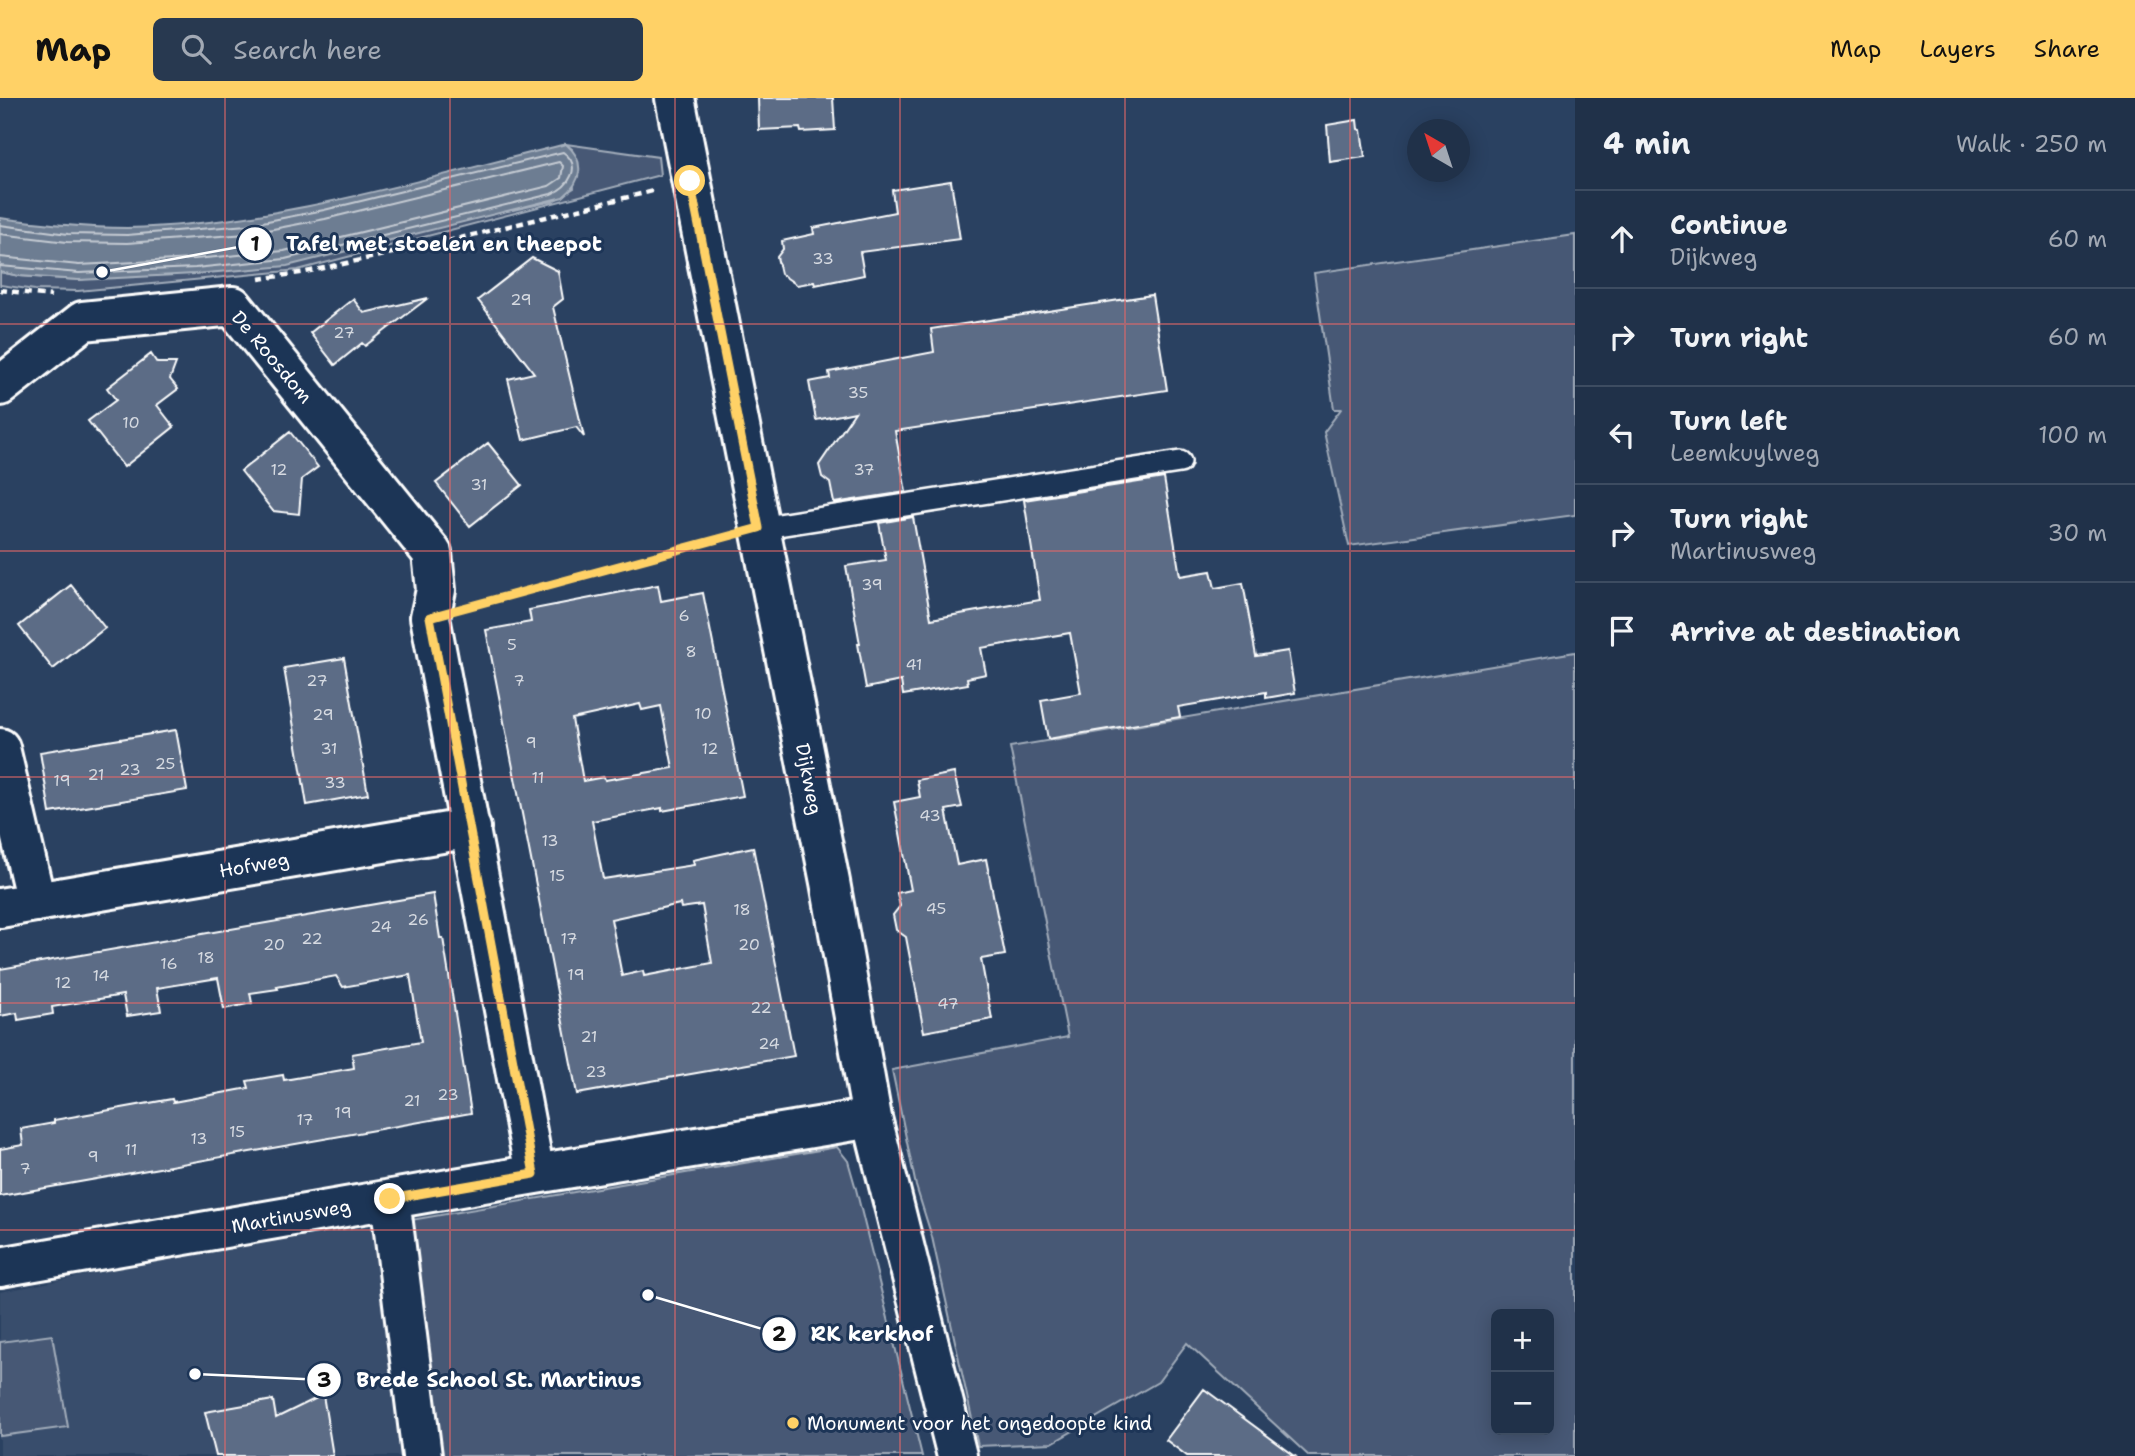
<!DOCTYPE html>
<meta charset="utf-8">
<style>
:root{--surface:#203149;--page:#283950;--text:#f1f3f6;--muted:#a2a9b4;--line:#3d4c61;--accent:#ffd166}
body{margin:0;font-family:"Shantell Sans",sans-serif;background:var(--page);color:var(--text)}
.controls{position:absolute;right:21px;bottom:21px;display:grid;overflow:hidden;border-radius:10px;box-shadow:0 4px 18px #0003}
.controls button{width:63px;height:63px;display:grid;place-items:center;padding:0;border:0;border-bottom:2px solid var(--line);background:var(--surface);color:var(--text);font:35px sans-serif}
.compass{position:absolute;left:1407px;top:21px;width:63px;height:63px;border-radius:50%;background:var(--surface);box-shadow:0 4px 18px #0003;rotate:321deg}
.stop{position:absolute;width:21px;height:21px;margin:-16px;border:5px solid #ffd166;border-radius:50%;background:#fff}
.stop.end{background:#ffd166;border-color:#fff;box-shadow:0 2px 7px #0008}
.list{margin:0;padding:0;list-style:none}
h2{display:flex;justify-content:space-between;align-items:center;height:91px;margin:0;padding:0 28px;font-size:30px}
h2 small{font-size:23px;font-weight:400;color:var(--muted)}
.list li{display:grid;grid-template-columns:46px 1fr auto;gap:21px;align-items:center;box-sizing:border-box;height:98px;padding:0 28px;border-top:2px solid var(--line)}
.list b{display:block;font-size:26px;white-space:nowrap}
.list p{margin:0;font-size:23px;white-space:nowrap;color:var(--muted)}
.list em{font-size:23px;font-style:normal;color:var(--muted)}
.icon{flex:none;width:38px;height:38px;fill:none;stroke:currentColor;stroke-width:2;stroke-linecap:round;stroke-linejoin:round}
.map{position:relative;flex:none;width:1575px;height:1358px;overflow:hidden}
header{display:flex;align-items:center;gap:42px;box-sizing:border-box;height:98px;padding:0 35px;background:var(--accent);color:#111}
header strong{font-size:33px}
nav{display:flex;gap:38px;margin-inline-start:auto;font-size:24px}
.search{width:490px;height:63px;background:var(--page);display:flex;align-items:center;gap:18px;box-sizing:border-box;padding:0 24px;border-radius:10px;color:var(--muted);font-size:26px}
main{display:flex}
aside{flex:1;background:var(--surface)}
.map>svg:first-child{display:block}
.built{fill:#394e6c}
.green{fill:#465975;stroke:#a2acba;stroke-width:2;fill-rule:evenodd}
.water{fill:#6d7d92;stroke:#a7b1be;stroke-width:2}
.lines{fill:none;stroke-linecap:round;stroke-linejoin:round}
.shore{stroke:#c5cbd3;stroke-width:2}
.building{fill:#5b6c86;stroke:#fff;stroke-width:2;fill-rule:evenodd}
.lane-casing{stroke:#fff;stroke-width:26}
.street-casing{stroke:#fff;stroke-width:44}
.path{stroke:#fff;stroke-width:4.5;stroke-dasharray:7 5;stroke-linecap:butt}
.lane{stroke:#1d3557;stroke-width:21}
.street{stroke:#1d3557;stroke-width:38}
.route{stroke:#ffd166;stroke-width:9}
.grid{fill:none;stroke:#e26868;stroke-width:2;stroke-opacity:0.55}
.poi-dot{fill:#ffd166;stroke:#1d3557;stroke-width:2.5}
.labels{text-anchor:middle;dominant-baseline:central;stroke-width:6;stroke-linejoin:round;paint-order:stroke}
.number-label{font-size:16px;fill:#d6dae1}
.street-label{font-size:19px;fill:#fff;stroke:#1d3557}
.poi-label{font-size:19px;fill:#fff;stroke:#1d3557;text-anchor:start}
.leader{fill:none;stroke:#fff;stroke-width:2.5}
.callout-dot{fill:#fff;stroke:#1d3557;stroke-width:2.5}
.mark-label{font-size:21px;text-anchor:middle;font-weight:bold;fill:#111}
.callout-label{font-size:21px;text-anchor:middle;font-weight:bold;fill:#fff;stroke:#1d3557;stroke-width:6;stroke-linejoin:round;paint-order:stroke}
</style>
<header>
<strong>Map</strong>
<div class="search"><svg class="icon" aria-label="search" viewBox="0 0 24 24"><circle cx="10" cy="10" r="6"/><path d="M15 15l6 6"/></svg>Search here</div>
<nav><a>Map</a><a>Layers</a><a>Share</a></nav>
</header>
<main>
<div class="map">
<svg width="1575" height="1358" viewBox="0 0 1575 1358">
<rect width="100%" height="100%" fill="#2a4161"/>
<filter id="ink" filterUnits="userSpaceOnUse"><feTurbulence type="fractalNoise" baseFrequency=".0143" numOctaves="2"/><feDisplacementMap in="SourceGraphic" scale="14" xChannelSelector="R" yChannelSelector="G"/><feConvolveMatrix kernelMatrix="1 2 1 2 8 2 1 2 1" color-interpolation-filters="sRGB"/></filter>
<g filter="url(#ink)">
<path class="built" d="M 371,1122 L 400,1358 L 0,1358 L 0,1194 Z"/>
<path class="green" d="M 566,46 L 658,59 L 660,77 L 298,172 L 78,193 L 35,192 L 0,187 L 0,174 L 19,178 L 79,182 L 513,112 L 553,103 L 574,90 L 572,51 Z
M 1575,137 L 1575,417 L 1349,448 L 1324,334 L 1341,311 L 1334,311 L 1314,175 Z
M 1575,554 L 1575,1358 L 1309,1358 L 1187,1245 L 1158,1284 L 1052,1345 L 978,1348 L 932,1139 L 916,1088 L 892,972 L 1068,939 L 1010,649 ZM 1549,1216 L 1549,1332 L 1496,1332 L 1496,1216 Z
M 837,1049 L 848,1063 L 856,1091 L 922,1358 L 438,1358 L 405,1123 Z
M 52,1237 L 68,1329 L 0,1338 L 0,1244 Z"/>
<path class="water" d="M 566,46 C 586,63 582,84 563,99 L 287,168 L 195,176 L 79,182 L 19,178 L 0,174 L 0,120 C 43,125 84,130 127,130 C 277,126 422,81 566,46 Z"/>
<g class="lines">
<path class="shore" d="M 0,127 L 68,136 L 127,137 L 247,127 L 324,112 L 563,54 C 583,68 569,89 551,96 L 285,161 L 195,170 L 79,175 L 0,168
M 0,136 L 67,144 L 127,145 L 247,136 L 325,121 L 559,64 L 563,68 L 561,80 L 549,88 L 284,153 L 194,161 L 79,167 L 0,159"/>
</g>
<path class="building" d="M 758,0 L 833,0 L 835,32 L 801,34 L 800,30 L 759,32 Z
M 1357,22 L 1358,31 L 1361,32 L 1365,59 L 1330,64 L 1327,27 Z
M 951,83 L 960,141 L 860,154 L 864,177 L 815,187 L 814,184 L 797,187 L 781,176 L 777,159 L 783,151 L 782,143 L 814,136 L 813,130 L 895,114 L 892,92 Z
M 532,160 L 558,173 L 563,201 L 553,209 L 584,339 L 576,329 L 523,342 L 508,281 L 534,275 L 478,202 Z
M 1152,197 L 1167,292 L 895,333 L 906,394 L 834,405 L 830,385 L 822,379 L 819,367 L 855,314 L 816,322 L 809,284 L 830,280 L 829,274 L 934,254 L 931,231 Z
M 428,200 L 365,248 L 362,245 L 335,267 L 310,235 L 353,201 L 364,215 Z
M 151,256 L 157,265 L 176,265 L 170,281 L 178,291 L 157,307 L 174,329 L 124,369 L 88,323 L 116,302 L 107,290 Z
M 290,334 L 318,369 L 302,381 L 299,416 L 273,413 L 241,373 Z
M 488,345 L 522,387 L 470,428 L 436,385 Z
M 1164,380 L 1180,478 L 1211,473 L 1215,490 L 1243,485 L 1256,558 L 1288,553 L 1295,595 L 1266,600 L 1266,594 L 1178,609 L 1180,619 L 1048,641 L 1041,602 L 1081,595 L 1070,535 L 981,550 L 986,576 L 967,580 L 968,586 L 903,597 L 901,583 L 866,590 L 858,546 L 860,546 L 846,468 L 886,462 L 879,425 L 913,419 L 931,521 L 1040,502 L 1024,402 Z
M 71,487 L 105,530 L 53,571 L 19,528 Z
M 658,487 L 661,503 L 703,495 L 743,698 L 662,713 L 662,710 L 592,723 L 603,781 L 694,767 L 693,762 L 753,749 L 794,958 L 577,996 L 486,532 L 531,524 L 529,512 ZM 640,606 L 642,612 L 661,608 L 673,670 L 605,682 L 604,679 L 583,683 L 572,621 ZM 680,806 L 681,810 L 702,807 L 712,865 L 644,878 L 643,873 L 622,878 L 611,821 Z
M 344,560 L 368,696 L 307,707 L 284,570 Z
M 176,632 L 187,692 L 50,715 L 40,654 Z
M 954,675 L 962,709 L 946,712 L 957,767 L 986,761 L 1005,857 L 981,861 L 992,921 L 924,934 L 906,839 L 896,832 L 893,817 L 900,808 L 897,795 L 911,792 L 894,704 L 920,699 L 917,682 Z
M 433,796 L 440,840 L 443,840 L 471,1015 L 0,1098 L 0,1051 L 23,1047 L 21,1031 L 54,1025 L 54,1022 L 172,1001 L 173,1004 L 249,990 L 247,983 L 283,977 L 284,982 L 354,970 L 352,956 L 421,944 L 410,877 L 343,889 L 336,878 L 277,889 L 278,891 L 250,895 L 252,905 L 224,911 L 218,880 L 157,890 L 161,913 L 127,918 L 123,897 L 52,909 L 53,916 L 18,922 L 17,915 L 0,918 L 0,871 Z
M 1204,1291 L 1295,1358 L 1187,1358 L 1166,1342 Z
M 323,1297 L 333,1358 L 216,1358 L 205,1314 L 273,1302 L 276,1320 Z"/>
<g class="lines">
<g class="lane-casing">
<path id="lane" d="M 759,430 L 1180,364"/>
</g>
<g class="street-casing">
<path id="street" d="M 675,0 L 830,784 L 872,1020 L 957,1358
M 0,288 L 83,223 L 233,208 L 432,455 L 436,492 L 430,519 L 535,1076
M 0,650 L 36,804
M 0,810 L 471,730
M 390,1101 L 422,1358
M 0,1169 L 535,1076 L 872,1020"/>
</g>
<path class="path" d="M 259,181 L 306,174 L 452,142 L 657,92
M 0,192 L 51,198
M 472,508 L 724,440"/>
<use href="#lane" class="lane"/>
<use href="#street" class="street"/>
</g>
</g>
<g class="lines" filter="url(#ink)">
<path class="route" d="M 390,1101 L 534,1076 L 430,519 L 759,430 L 690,83"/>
</g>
<path class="grid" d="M 225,0 L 225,1358M 450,0 L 450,1358M 675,0 L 675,1358M 900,0 L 900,1358M 1125,0 L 1125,1358M 1350,0 L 1350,1358M 0,226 L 1575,226M 0,453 L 1575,453M 0,679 L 1575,679M 0,905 L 1575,905M 0,1132 L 1575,1132"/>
<circle class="poi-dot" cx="793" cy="1325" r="7"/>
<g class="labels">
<g class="number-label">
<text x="823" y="160">33</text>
<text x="521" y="201">29</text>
<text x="344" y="234">27</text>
<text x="858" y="294">35</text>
<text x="131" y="324">10</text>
<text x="279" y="371">12</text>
<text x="864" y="371">37</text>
<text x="479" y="386">31</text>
<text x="872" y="486">39</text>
<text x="684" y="517">6</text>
<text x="512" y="546">5</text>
<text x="691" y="553">8</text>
<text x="914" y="566">41</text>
<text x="317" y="582">27</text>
<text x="519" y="582">7</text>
<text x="703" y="615">10</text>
<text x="323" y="616">29</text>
<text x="531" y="644">9</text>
<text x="329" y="650">31</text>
<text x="710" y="650">12</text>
<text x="165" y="665">25</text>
<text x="130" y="671">23</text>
<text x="96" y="676">21</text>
<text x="538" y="679">11</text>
<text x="62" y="682">19</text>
<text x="335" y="684">33</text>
<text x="930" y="717">43</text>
<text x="550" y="742">13</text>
<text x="557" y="777">15</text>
<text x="936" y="810">45</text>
<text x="742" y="811">18</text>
<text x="418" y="821">26</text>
<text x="381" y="828">24</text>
<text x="312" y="840">22</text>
<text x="569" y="840">17</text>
<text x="274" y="846">20</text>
<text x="749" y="846">20</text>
<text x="206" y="859">18</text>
<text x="169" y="865">16</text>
<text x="576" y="876">19</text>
<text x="101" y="877">14</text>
<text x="63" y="884">12</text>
<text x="948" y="905">47</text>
<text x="761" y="909">22</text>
<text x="589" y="938">21</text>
<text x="769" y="945">24</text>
<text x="596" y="973">23</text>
<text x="448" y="996">23</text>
<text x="412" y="1002">21</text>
<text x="343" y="1014">19</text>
<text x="305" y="1021">17</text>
<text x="237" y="1033">15</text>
<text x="199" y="1040">13</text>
<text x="131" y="1051">11</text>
<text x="93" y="1058">9</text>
<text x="25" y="1070">7</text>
</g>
<g class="street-label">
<text transform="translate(272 259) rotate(50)">De Roosdom</text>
<text transform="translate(809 681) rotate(79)">Dijkweg</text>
<text transform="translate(254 767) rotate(-10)">Hofweg</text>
<text transform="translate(291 1118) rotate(-10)">Martinusweg</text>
</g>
<g class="poi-label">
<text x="807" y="1325">Monument voor het ongedoopte kind</text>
</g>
</g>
<path class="leader" d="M102 174L255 146M648 1197L779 1236M195 1276L324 1282"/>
<g class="callout-dot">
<circle cx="102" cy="174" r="7"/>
<circle cx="648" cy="1197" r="7"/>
<circle cx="195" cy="1276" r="7"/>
<circle cx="255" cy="146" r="18"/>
<circle cx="779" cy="1236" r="18"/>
<circle cx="324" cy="1282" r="18"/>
</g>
<g class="mark-label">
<text x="255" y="153">1</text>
<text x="779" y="1243">2</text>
<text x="324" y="1289">3</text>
</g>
<g class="callout-label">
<text x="444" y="153">Tafel met stoelen en theepot</text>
<text x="872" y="1243">RK kerkhof</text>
<text x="499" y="1289">Brede School St. Martinus</text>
</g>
</svg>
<div class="controls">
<button>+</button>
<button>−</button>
</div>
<svg class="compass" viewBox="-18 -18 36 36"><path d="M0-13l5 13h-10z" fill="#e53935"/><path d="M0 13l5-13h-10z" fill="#a2a9b4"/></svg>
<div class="stop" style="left:690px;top:83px"></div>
<div class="stop end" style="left:390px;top:1101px"></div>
</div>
<aside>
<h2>4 min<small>Walk · 250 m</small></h2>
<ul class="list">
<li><svg class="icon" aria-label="ahead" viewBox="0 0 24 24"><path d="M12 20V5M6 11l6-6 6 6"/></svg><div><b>Continue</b><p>Dijkweg</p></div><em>60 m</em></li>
<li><svg class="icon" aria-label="right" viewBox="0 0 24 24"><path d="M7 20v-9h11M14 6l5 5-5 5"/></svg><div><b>Turn right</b></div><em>60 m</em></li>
<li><svg class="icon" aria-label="left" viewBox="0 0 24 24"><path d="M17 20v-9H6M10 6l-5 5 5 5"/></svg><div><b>Turn left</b><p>Leemkuylweg</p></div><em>100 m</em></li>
<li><svg class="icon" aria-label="right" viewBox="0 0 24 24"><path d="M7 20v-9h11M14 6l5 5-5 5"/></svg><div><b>Turn right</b><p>Martinusweg</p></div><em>30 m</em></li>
<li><svg class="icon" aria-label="arrive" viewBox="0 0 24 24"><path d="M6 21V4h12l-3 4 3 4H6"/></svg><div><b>Arrive at destination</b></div></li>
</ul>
</aside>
</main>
